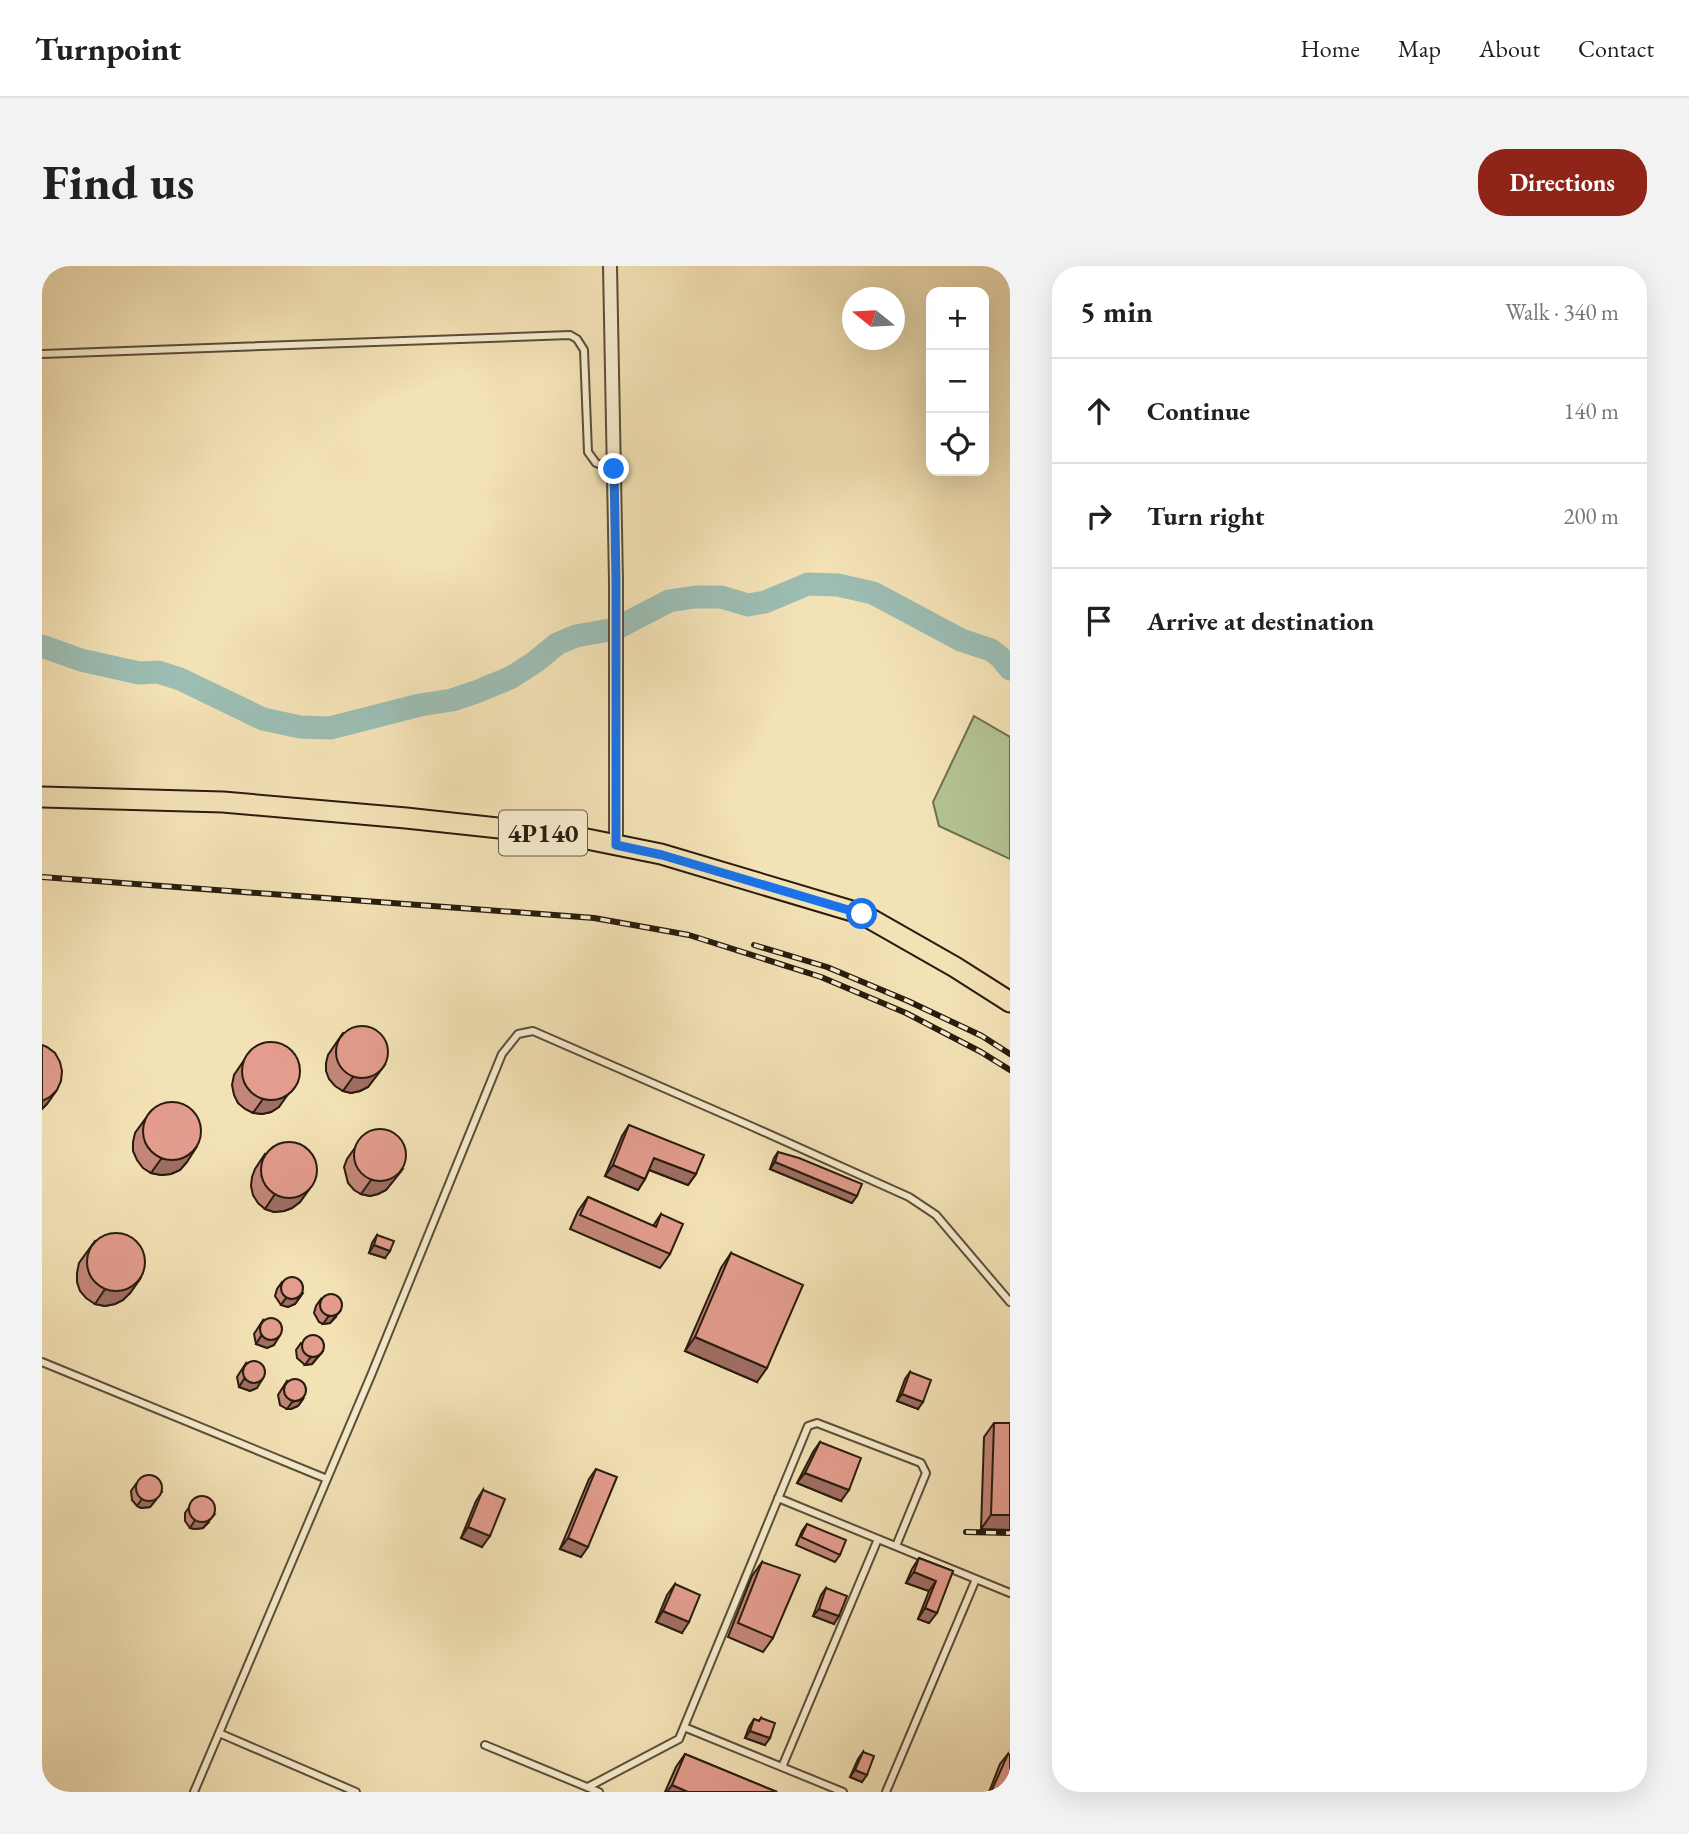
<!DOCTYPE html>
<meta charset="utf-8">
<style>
:root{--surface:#fff;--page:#f2f2f2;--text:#202124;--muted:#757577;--line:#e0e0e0;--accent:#8f2418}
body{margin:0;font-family:"EB Garamond",serif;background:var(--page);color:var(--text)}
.controls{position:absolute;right:21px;top:21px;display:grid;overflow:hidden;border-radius:14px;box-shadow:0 7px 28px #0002}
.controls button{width:63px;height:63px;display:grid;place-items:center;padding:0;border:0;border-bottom:2px solid var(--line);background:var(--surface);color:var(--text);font:35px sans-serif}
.compass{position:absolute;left:800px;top:21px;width:63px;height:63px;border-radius:50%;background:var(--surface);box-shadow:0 7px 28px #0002;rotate:288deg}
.stop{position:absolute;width:21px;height:21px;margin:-16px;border:5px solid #1a73e8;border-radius:50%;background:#fff}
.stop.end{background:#1a73e8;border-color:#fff;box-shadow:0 2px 7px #0008}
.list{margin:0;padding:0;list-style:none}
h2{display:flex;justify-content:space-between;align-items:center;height:91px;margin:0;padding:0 28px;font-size:30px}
h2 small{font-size:23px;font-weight:400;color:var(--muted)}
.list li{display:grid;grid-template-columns:46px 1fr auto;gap:21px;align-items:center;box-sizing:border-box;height:105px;padding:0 28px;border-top:2px solid var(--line)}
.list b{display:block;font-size:26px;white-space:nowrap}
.list em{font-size:23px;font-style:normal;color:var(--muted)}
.icon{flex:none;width:38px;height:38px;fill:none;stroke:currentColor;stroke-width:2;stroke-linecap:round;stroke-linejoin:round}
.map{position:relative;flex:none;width:968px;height:1526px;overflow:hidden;border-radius:28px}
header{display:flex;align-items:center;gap:42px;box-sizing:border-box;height:98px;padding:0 35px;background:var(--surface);border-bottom:2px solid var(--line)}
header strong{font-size:33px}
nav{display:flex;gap:38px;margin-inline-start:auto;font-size:24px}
.intro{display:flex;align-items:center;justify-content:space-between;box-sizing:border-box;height:168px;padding:0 42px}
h1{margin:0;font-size:49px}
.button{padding:18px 32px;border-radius:28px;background:var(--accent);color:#fff;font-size:24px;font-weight:700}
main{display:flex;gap:42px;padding:0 42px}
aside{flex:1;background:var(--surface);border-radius:28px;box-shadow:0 7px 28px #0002}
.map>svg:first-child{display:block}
.green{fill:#b5c493;stroke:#6e7050;stroke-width:2}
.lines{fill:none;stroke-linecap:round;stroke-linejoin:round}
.river{stroke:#9cbdb3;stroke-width:23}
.service-casing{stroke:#5b4e37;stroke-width:10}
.minor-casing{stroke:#5b4e37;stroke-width:16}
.primary-casing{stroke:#281c0d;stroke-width:23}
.service{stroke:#f7ecd0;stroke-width:6}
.minor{stroke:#f7ecd0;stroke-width:12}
.primary{stroke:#f3e2b6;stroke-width:19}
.rail-casing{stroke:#281c0d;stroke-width:6}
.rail{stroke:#f7ecd0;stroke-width:3.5;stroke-dasharray:10;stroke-linecap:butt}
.wall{fill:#c38679;stroke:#281c0d;stroke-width:2}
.shaded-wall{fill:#9f6d63;stroke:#281c0d;stroke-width:2}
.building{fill:#e39c8d;stroke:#281c0d;stroke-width:2}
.route{stroke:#1a73e8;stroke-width:9}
.labels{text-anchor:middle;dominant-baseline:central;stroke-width:7;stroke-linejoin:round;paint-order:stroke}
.shield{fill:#f7ecd0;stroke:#665a48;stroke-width:2}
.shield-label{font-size:26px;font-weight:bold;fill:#281c0d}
</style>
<header>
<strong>Turnpoint</strong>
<nav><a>Home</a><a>Map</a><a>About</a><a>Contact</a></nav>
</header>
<div class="intro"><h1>Find us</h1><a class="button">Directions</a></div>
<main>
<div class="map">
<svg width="968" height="1526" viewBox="0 0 968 1526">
<rect width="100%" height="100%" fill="#f3e2b6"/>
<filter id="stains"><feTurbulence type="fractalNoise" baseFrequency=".00286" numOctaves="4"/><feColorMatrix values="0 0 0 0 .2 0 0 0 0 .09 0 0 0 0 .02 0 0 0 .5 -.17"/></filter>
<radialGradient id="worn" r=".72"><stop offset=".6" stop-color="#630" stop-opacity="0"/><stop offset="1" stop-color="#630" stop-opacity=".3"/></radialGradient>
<path class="green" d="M 932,450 L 968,471 L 968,593 L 897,560 L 891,536 Z"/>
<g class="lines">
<path class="river" d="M 0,380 L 39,394 L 97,407 L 116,406 L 138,413 L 221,453 L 258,461 L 288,462 L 378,439 L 410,434 L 434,426 L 468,412 L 493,396 L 515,378 L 534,370 L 573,363 L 627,335 L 653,331 L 679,331 L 706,339 L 723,336 L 766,318 L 796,319 L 831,327 L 919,374 L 949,384 L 958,391 L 968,403"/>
<g class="service-casing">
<path id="service" d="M 0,88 L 528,69 L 535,73 L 542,84 L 546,186 L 554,197 L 572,203
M 0,1096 L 285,1213
M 736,1232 L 968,1327
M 642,1461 L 801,1526
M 177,1467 L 314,1526
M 443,1479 L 557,1526
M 740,1501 L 836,1273
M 546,1521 L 637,1473 L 766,1160 L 775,1157 L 879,1197 L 884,1207 L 854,1280
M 152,1526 L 330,1107 L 460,788 L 476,768 L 491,765 L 711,861 L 867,931 L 894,949 L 968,1036
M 844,1526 L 934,1313"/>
</g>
<g class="minor-casing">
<path id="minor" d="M 568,0 L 574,315 L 574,579"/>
</g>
<g class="primary-casing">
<path id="primary" d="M 0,531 L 181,536 L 364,552 L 530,570 L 619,588 L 820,648 L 913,701 L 968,736"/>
</g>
<use href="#service" class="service"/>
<use href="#minor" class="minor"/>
<use href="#primary" class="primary"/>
<g class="rail-casing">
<path id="rail" d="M 0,611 L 552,652 L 647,669 L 779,711 L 864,747 L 939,786 L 968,804
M 712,679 L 785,701 L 866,735 L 940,770 L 968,788
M 924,1266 L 968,1267"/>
</g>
<use href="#rail" class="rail"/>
</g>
<path class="wall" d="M 301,767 L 342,800 L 326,821 L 318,825 L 309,827 L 301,825 L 293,820 L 287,813 L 284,805 L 284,797 L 286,789 Z
M 207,787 L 237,841 L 229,846 L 220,848 L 211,847 L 203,843 L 196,837 L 192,829 L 190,819 L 192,809 Z
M 109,845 L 145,896 L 138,904 L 129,908 L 119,909 L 109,907 L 101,902 L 95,894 L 91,885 L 91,876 L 93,867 Z
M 587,859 L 654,908 L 646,919 L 607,904 L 603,913 L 596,924 L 563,910 L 580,870 Z
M 315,879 L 360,904 L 344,924 L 336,928 L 328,930 L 319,928 L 312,924 L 306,917 L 302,901 L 305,893 Z
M 736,886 L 810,937 L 728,903 L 732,892 Z
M 223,888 L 268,922 L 258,936 L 250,942 L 242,945 L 232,946 L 223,943 L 216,937 L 211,929 L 209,920 L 210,911 L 213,903 Z
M 546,931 L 611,960 L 619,948 L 628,988 L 618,1002 L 528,963 L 536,945 Z
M 335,969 L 343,992 L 327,987 L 330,977 Z
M 53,975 L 98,1013 L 88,1027 L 81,1034 L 73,1038 L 63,1040 L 53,1038 L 44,1032 L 38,1025 L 35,1016 L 35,1007 L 37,997 Z
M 689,987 L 715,1116 L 643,1085 L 679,1002 Z
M 240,1016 L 261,1027 L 253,1038 L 246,1041 L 239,1039 L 233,1030 L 235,1023 Z
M 279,1033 L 294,1051 L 288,1057 L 281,1058 L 277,1056 L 272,1047 L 274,1040 Z
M 221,1054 L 232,1079 L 225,1082 L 214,1078 L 212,1068 Z
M 259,1077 L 281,1085 L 270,1098 L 263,1099 L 255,1092 L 254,1084 Z
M 204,1097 L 215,1122 L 208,1125 L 197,1121 L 195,1111 Z
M 868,1106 L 876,1143 L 855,1135 L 863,1113 Z
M 245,1115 L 261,1133 L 256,1140 L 249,1143 L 245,1143 L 238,1139 L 236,1129 Z
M 952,1157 L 968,1157 L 968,1264 L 939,1263 L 942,1171 Z
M 778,1176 L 799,1235 L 755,1217 L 771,1186 Z
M 554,1203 L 539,1291 L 518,1283 L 547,1213 Z
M 94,1218 L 114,1234 L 108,1241 L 99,1242 L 95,1240 L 90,1234 L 89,1225 Z
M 441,1224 L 440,1281 L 419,1272 L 434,1235 Z
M 148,1240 L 167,1256 L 161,1262 L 153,1263 L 148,1262 L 143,1255 L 143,1247 Z
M 765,1258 L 798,1289 L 793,1296 L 754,1279 L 760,1265 Z
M 877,1292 L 911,1305 L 887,1357 L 876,1353 L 887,1325 L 864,1317 L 870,1303 Z
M 720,1296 L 731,1372 L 721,1386 L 686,1371 L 710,1310 Z
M 633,1318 L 640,1367 L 614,1356 L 625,1329 Z
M 784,1322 L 792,1358 L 771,1350 L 779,1329 Z
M 719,1452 L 723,1479 L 703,1472 L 707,1461 L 712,1453 L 717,1455 Z
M 821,1486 L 820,1516 L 808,1511 L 816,1493 Z
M 643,1488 L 735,1526 L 623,1526 L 634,1501 Z
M 966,1488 L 968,1526 L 947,1526 L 958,1498 Z"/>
<path class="shaded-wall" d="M 342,800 L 326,821 L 318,825 L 309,827 L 301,825 L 311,811 Z
M 15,824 L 5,838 L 0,843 L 0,835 Z
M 247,827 L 237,841 L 229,846 L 220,848 L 211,847 L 221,833 Z
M 154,882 L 145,896 L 138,904 L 129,908 L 119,909 L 109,907 L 119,893 Z
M 612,892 L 654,908 L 646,919 L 605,903 Z
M 733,896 L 815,930 L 810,937 L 728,903 Z
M 571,899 L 603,913 L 596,924 L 563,910 Z
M 360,904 L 344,924 L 336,928 L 328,930 L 319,928 L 329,914 Z
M 268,922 L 258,936 L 250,942 L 242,945 L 232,946 L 223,943 L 233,928 Z
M 332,979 L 348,985 L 343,992 L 327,987 Z
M 98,1013 L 88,1027 L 81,1034 L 73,1038 L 63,1040 L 53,1038 L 63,1023 Z
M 258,1031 L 253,1038 L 246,1041 L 239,1039 L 244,1032 Z
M 299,1044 L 288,1057 L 281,1058 L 286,1051 Z
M 219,1070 L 237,1071 L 232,1079 L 225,1082 L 214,1078 Z
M 653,1071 L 725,1102 L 715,1116 L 643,1085 Z
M 281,1085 L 270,1098 L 263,1099 L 268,1092 Z
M 202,1113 L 220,1114 L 215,1122 L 208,1125 L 197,1121 Z
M 860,1128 L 881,1136 L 876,1143 L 855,1135 Z
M 261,1133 L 256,1140 L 249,1143 L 245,1143 L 250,1136 Z
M 763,1207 L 807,1224 L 799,1235 L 755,1217 Z
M 119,1227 L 108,1241 L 99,1242 L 95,1240 L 100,1233 Z
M 172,1249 L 161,1262 L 153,1263 L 148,1262 L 153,1254 Z
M 949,1249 L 968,1249 L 968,1264 L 939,1263 Z
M 426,1261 L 448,1270 L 440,1281 L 419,1272 Z
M 526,1272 L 546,1281 L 539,1291 L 518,1283 Z
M 872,1306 L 894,1315 L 887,1325 L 864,1317 Z
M 883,1342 L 895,1347 L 887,1357 L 876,1353 Z
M 777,1343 L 797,1350 L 792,1358 L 771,1350 Z
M 621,1345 L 647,1356 L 640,1367 L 614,1356 Z
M 708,1465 L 728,1472 L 723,1479 L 703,1472 Z
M 813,1504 L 825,1509 L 820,1516 L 808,1511 Z
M 630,1519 L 646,1526 L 625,1526 Z"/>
<path class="building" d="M294 786a26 26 0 1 1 52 0a26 26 0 1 1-52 0Z
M200 805a29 29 0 1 1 58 0a29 29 0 1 1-58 0Z
M 0,779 L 5,781 L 13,787 L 18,796 L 20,805 L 19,815 L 15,824 L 8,831 L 0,835 Z
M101 865a29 29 0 1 1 58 0a29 29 0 1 1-58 0Z
M 587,859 L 662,889 L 654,908 L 612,892 L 603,913 L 571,899 Z
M312 889a26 26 0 1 1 52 0a26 26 0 1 1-52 0Z
M219 904a28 28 0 1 1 56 0a28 28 0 1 1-56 0Z
M 736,886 L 757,892 L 820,918 L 815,930 L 733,896 Z
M 546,931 L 614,961 L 619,948 L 641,958 L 628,988 L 538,949 Z
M45 996a29 29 0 1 1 58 0a29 29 0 1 1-58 0Z
M 335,969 L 352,975 L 348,985 L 332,979 Z
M 689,987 L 761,1019 L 725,1102 L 653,1071 Z
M239 1022a11 11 0 1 1 22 0a11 11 0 1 1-22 0Z
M278 1039a11 11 0 1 1 22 0a11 11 0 1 1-22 0Z
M218 1063a11 11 0 1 1 22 0a11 11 0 1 1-22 0Z
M260 1080a11 11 0 1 1 22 0a11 11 0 1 1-22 0Z
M201 1106a11 11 0 1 1 22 0a11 11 0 1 1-22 0Z
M 868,1106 L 889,1114 L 881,1136 L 860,1128 Z
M242 1124a11 11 0 1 1 22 0a11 11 0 1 1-22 0Z
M 952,1157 L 968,1157 L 968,1249 L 949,1249 Z
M 778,1176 L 819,1192 L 807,1224 L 763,1207 Z
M 554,1203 L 575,1211 L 546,1281 L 526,1272 Z
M94 1222a13 13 0 1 1 26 0a13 13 0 1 1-26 0Z
M 441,1224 L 463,1233 L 448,1270 L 426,1261 Z
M147 1243a13 13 0 1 1 26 0a13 13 0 1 1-26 0Z
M 765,1258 L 804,1274 L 798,1289 L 759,1271 Z
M 877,1292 L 911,1305 L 895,1347 L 883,1342 L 894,1315 L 872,1306 Z
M 720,1296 L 758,1309 L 731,1372 L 696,1357 Z
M 633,1318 L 658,1329 L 647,1356 L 621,1345 Z
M 784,1322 L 805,1330 L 797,1350 L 777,1343 Z
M 719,1452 L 733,1457 L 728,1472 L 708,1465 L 712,1453 L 717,1455 Z
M 821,1486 L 832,1490 L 825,1509 L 813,1504 Z
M 643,1488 L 735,1526 L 646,1526 L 630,1519 Z
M 966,1488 L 968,1489 L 968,1526 L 949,1526 Z"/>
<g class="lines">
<path class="route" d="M 572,203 L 574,315 L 574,579 L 620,589 L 820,648"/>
</g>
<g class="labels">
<rect class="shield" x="457" y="544.5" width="88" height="45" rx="5"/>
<g class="shield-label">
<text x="501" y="567">4P140</text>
</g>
</g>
<rect width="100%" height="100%" filter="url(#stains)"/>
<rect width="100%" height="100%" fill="url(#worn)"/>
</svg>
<div class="controls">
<button>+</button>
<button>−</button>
<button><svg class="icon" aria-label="locate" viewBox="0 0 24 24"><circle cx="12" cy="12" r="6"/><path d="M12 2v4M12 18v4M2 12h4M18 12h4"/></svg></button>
</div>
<svg class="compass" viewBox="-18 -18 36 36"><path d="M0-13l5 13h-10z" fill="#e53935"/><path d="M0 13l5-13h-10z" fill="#757577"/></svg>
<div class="stop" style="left:820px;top:648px"></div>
<div class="stop end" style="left:572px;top:203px"></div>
</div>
<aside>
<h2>5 min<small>Walk · 340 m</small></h2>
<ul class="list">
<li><svg class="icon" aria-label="ahead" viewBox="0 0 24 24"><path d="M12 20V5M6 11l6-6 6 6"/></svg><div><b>Continue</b></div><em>140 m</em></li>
<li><svg class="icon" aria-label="right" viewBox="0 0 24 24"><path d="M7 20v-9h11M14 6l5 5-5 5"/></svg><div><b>Turn right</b></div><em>200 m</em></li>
<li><svg class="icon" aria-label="arrive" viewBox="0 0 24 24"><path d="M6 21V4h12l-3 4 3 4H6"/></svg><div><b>Arrive at destination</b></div></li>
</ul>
</aside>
</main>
